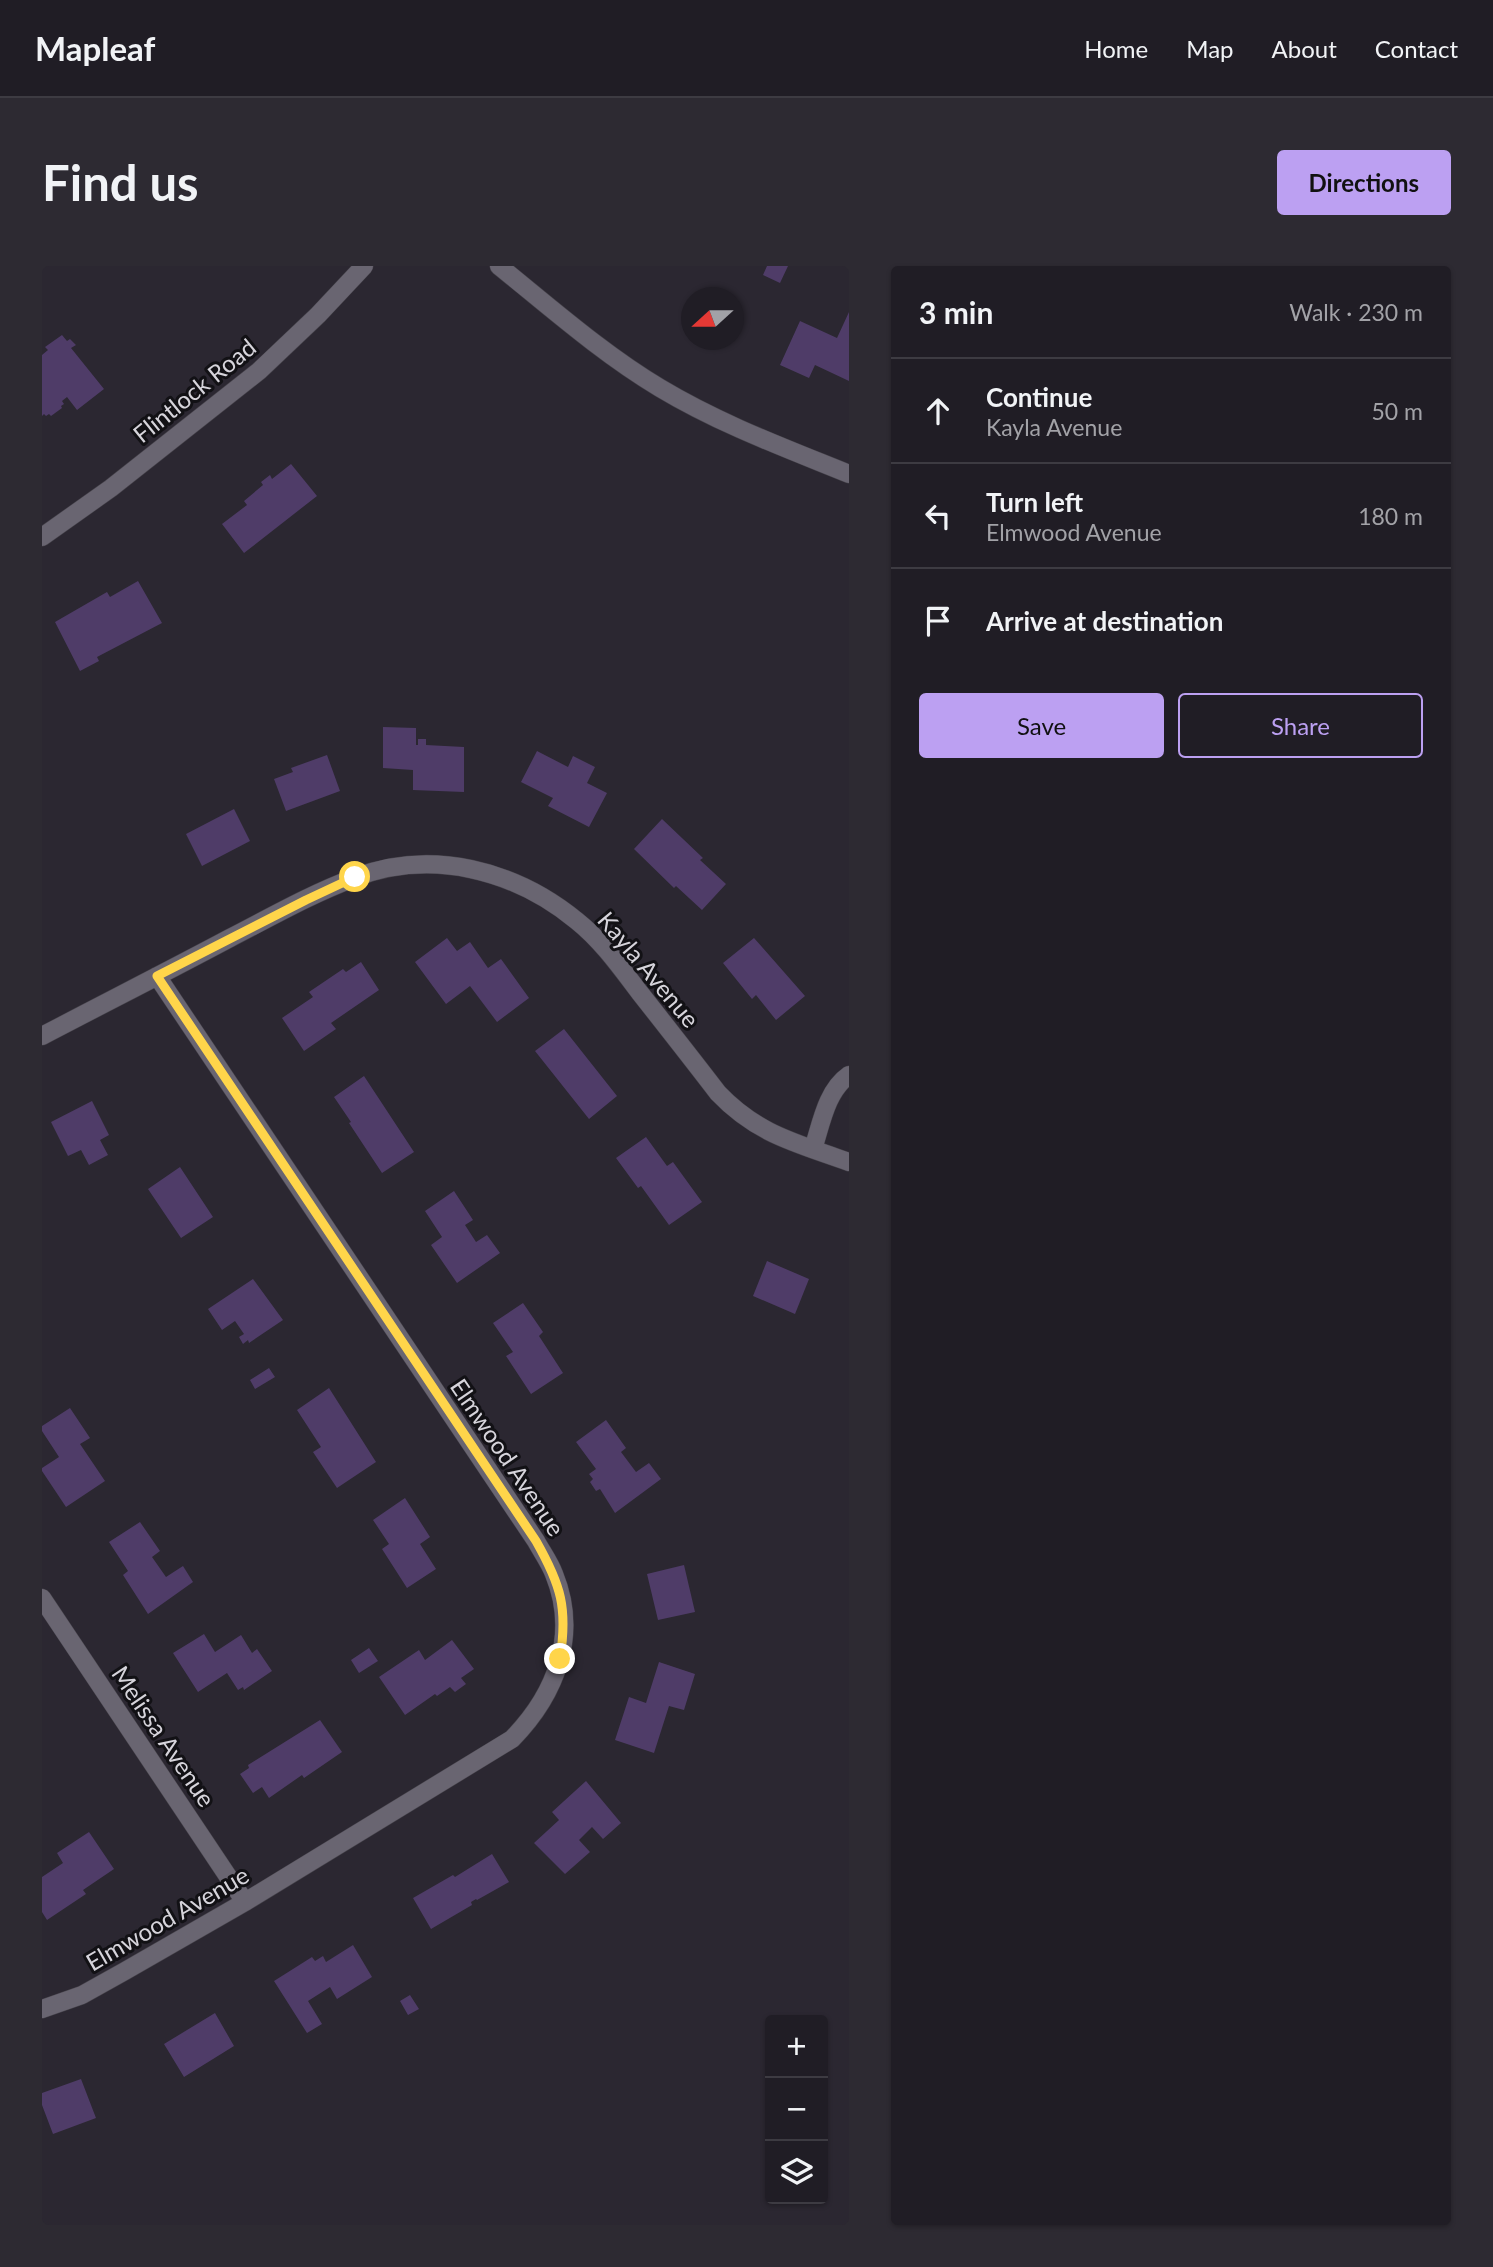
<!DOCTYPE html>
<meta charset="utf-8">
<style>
:root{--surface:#201d25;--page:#2d2a32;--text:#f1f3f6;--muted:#a2a2a7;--line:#3d3b42;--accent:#bca0f2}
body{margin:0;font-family:Lato,sans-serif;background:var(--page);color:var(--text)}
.controls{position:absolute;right:21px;bottom:21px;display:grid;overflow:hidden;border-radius:7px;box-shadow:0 2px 5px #0004}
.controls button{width:63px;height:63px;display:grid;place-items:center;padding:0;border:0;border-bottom:2px solid var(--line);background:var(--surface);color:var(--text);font:35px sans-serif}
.compass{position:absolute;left:639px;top:21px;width:63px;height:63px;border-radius:50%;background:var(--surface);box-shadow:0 2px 5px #0004;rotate:249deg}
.stop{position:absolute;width:21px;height:21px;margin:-16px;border:5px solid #ffd54a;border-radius:50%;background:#fff}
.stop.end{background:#ffd54a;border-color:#fff;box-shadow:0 2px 7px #0008}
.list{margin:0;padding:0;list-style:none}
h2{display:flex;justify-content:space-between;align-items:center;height:91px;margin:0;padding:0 28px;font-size:30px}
h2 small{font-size:23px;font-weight:400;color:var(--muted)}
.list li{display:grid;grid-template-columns:46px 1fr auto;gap:21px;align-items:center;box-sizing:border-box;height:105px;padding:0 28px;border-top:2px solid var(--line)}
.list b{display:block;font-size:26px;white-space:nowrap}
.list p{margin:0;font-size:23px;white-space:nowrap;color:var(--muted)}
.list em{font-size:23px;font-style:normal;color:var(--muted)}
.actions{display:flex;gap:14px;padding:21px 28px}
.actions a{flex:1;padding:16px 0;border:2px solid var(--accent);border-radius:7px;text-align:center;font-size:24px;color:var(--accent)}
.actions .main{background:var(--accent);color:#111}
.icon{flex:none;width:38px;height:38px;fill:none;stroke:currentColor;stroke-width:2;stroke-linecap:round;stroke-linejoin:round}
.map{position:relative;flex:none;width:807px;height:1959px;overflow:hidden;border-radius:7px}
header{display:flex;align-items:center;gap:42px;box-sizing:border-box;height:98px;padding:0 35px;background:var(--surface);border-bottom:2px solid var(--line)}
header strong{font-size:33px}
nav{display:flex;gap:38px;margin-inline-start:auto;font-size:24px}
.intro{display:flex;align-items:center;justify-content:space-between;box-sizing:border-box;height:168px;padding:0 42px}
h1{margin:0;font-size:49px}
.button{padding:18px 32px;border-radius:7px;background:var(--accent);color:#111;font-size:24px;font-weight:700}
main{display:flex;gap:42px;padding:0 42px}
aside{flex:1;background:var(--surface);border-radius:7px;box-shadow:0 2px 5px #0004}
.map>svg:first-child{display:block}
.building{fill:#4f3c68}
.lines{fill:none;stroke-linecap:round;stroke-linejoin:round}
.minor-casing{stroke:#46434b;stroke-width:19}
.minor{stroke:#696571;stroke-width:18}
.route{stroke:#ffd54a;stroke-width:9}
.labels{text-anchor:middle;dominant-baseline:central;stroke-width:6;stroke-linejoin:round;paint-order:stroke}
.street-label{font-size:24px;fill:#d6d4db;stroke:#121115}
</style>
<header>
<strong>Mapleaf</strong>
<nav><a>Home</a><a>Map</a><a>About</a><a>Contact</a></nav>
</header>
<div class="intro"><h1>Find us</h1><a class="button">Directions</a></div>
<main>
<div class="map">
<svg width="807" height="1959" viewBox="0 0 807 1959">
<rect width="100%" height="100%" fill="#2b2731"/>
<path class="building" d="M 725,0 L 746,0 L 738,17 L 721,9 Z
M 807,46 L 807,115 L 773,99 L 767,112 L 738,99 L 758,55 L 795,72 Z
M 20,69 L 25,75 L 28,73 L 34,79 L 29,82 L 62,123 L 35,144 L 25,131 L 20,135 L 22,138 L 19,140 L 20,142 L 9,150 L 7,148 L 4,150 L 2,148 L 0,150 L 0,89 L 6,84 L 3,81 Z
M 249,198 L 275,230 L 202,287 L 180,258 L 205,239 L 202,235 L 221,219 L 219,216 L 228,209 L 230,213 Z
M 96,315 L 120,357 L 55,391 L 57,395 L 38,405 L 13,356 L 65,326 L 68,331 Z
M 341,461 L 374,462 L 374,479 L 376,479 L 376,473 L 384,473 L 384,479 L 422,481 L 422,526 L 371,524 L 371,504 L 341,502 Z
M 495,485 L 526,501 L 531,490 L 553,501 L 545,517 L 565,527 L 547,561 L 506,540 L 511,532 L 479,516 Z
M 285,489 L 298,525 L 244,545 L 232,513 L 251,506 L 249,502 Z
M 192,543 L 208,575 L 160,600 L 144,568 Z
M 620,553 L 661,592 L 658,594 L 684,618 L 660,644 L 634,620 L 632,622 L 592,583 Z
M 405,672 L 415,685 L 428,676 L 446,702 L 459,693 L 487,732 L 455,756 L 428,720 L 404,738 L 373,696 Z
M 712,672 L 763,730 L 734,754 L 714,729 L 710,733 L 681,697 Z
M 319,696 L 337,724 L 289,757 L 294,763 L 262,785 L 240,752 L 271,731 L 267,726 L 301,703 L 304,706 Z
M 522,763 L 575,830 L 547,853 L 493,785 Z
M 322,810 L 372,886 L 340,907 L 307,857 L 309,856 L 292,831 Z
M 50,835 L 67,869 L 58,874 L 66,889 L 47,899 L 39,884 L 26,890 L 9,856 Z
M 604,871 L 625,900 L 631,896 L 660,936 L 627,959 L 599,920 L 596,922 L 574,892 Z
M 138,901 L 171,951 L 139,972 L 106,923 Z
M 412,925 L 431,954 L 423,959 L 434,976 L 445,969 L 458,987 L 415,1017 L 389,979 L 400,971 L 383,945 Z
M 725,995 L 767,1013 L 753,1048 L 711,1030 Z
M 211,1013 L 241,1054 L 207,1077 L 206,1074 L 201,1078 L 197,1071 L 202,1068 L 193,1055 L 180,1064 L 166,1043 Z
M 481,1037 L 501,1066 L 497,1070 L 521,1107 L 489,1128 L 464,1090 L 471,1086 L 451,1057 Z
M 227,1102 L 233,1111 L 213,1123 L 208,1114 Z
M 287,1122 L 334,1196 L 295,1222 L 271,1186 L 279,1181 L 255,1144 Z
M 28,1142 L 48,1172 L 38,1178 L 63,1215 L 24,1241 L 0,1205 L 0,1202 L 17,1191 L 0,1165 L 0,1160 Z
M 564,1154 L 584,1182 L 579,1186 L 594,1206 L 607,1197 L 619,1213 L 573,1247 L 558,1223 L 554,1225 L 548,1216 L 551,1213 L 547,1208 L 554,1203 L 534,1176 Z
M 363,1232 L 388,1271 L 378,1278 L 394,1303 L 365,1322 L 340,1283 L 347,1278 L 331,1254 Z
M 98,1256 L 118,1285 L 110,1291 L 124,1311 L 141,1300 L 151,1316 L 106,1348 L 81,1309 L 86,1305 L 67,1276 Z
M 642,1299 L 653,1346 L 616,1354 L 605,1308 Z
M 162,1368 L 173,1386 L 199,1369 L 210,1387 L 215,1383 L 230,1405 L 202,1424 L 201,1421 L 196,1424 L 185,1407 L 156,1426 L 131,1387 Z
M 410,1374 L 432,1403 L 419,1412 L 424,1418 L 413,1426 L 408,1421 L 395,1430 L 393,1428 L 363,1449 L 337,1411 L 377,1384 L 383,1394 Z
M 327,1382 L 336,1395 L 317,1407 L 309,1394 Z
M 617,1396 L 653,1408 L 642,1444 L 627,1440 L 612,1487 L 573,1474 L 587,1431 L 604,1437 Z
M 278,1454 L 300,1486 L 262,1512 L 260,1509 L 227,1532 L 220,1521 L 211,1527 L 198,1508 L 207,1502 L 206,1499 Z
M 544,1515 L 579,1557 L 561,1573 L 550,1561 L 537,1574 L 548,1586 L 523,1608 L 492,1577 L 517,1554 L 510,1546 Z
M 47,1566 L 72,1603 L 41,1624 L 44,1628 L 5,1654 L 0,1646 L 0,1611 L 21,1597 L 15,1587 Z
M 450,1588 L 467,1616 L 435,1634 L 434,1633 L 429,1636 L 430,1639 L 389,1663 L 371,1632 L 411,1609 L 413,1611 Z
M 311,1679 L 330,1711 L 295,1733 L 288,1721 L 266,1735 L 280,1758 L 265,1767 L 232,1715 L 270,1691 L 273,1695 L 281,1690 L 284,1696 Z
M 368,1729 L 377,1743 L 366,1749 L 358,1735 Z
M 173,1747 L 192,1780 L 142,1811 L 122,1778 Z
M 39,1813 L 54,1852 L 11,1868 L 0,1839 L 0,1827 Z"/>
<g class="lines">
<g class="minor-casing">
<path id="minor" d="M 457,0 C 509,42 561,88 618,122 C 678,158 743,182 807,208
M 0,271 L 69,222 L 217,105 L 276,49 L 322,0
M 0,770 C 63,737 126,705 188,672 C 229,651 269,628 312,612 C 389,582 473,604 535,655 C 560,675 579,702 598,727 C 624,760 650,793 676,827 C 716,869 755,877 807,896
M 771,883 C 779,859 784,825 807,809
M 0,1332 L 203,1636
M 0,1743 L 40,1729 L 83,1705 L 203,1636 L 470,1473 C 514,1428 537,1369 512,1308 C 508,1297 500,1286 494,1275 L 115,710"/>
</g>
<use href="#minor" class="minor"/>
</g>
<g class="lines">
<path class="route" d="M 313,611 L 264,634 L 115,710 L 494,1275 C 519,1319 526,1342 518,1393"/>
</g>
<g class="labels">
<g class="street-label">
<text transform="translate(152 124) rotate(-39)">Flintlock Road</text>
<text transform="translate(607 703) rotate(50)">Kayla Avenue</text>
<text transform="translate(466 1191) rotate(56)">Elmwood Avenue</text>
<text transform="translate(122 1470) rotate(56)">Melissa Avenue</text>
<text transform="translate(125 1652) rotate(-30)">Elmwood Avenue</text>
</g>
</g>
</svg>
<div class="controls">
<button>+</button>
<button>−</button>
<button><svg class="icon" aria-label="layers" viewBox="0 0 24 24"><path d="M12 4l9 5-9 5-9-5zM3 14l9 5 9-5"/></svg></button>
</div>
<svg class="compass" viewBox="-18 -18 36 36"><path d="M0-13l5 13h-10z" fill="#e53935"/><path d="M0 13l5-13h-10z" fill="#a2a2a7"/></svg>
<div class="stop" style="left:313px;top:611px"></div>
<div class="stop end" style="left:518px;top:1393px"></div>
</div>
<aside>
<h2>3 min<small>Walk · 230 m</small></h2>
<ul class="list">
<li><svg class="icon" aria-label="ahead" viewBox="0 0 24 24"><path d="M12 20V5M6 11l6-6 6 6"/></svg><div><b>Continue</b><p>Kayla Avenue</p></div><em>50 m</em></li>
<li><svg class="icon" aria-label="left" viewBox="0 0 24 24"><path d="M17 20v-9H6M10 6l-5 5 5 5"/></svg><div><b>Turn left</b><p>Elmwood Avenue</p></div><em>180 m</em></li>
<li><svg class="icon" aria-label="arrive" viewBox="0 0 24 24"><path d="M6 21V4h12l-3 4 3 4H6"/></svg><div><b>Arrive at destination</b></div></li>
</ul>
<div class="actions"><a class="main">Save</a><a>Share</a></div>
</aside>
</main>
